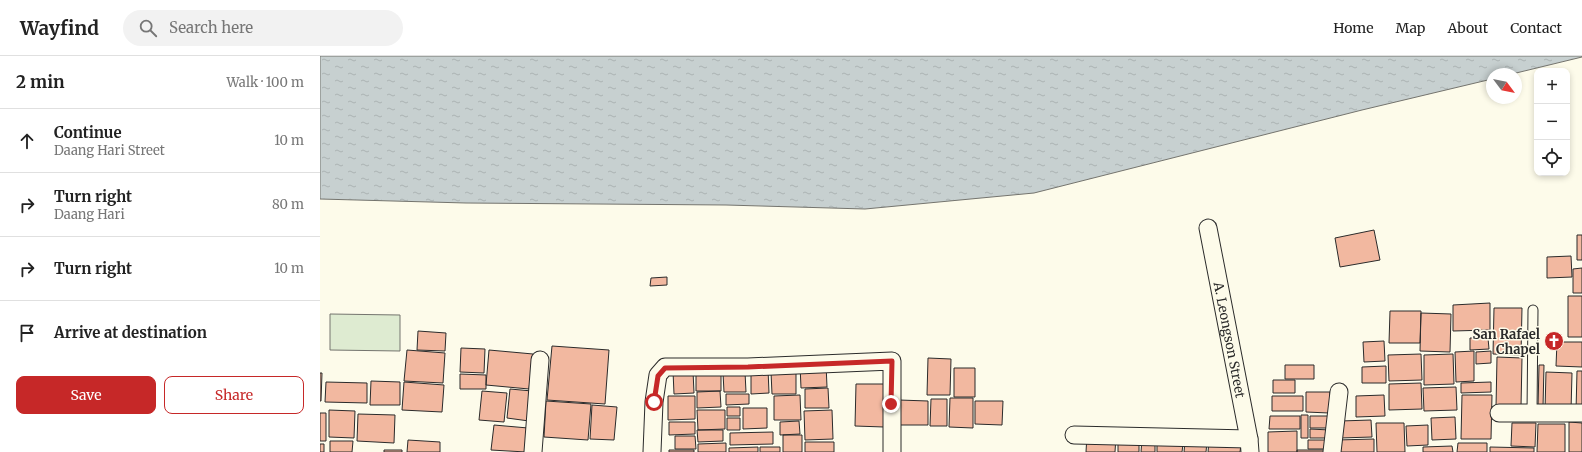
<!DOCTYPE html>
<meta charset="utf-8">
<style>
:root{--surface:#fff;--page:#f2f2f2;--text:#222;--muted:#767676;--line:#e0e0e0;--accent:#c62828}
body{margin:0;font-family:Merriweather,serif;background:var(--page);color:var(--text)}
.controls{position:absolute;right:12px;top:12px;display:grid;overflow:hidden;border-radius:8px;box-shadow:0 2px 6px #0003}
.controls button{width:36px;height:36px;display:grid;place-items:center;padding:0;border:0;border-bottom:1px solid var(--line);background:var(--surface);color:var(--text);font:20px sans-serif}
.compass{position:absolute;left:1166px;top:12px;width:36px;height:36px;border-radius:50%;background:var(--surface);box-shadow:0 2px 6px #0003;rotate:122deg}
.stop{position:absolute;width:12px;height:12px;margin:-9px;border:3px solid #c62828;border-radius:50%;background:#fff}
.stop.end{background:#c62828;border-color:#fff;box-shadow:0 1px 4px #0008}
.list{margin:0;padding:0;list-style:none}
h2{display:flex;justify-content:space-between;align-items:center;height:52px;margin:0;padding:0 16px;font-size:17px}
h2 small{font-size:13px;font-weight:400;color:var(--muted)}
.list li{display:grid;grid-template-columns:26px 1fr auto;gap:12px;align-items:center;box-sizing:border-box;height:64px;padding:0 16px;border-top:1px solid var(--line)}
.list b{display:block;font-size:15px;white-space:nowrap}
.list p{margin:0;font-size:13px;white-space:nowrap;color:var(--muted)}
.list em{font-size:13px;font-style:normal;color:var(--muted)}
.actions{display:flex;gap:8px;padding:12px 16px}
.actions a{flex:1;padding:9px 0;border:1px solid var(--accent);border-radius:8px;text-align:center;font-size:14px;color:var(--accent)}
.actions .main{background:var(--accent);color:#fff}
.icon{flex:none;width:22px;height:22px;fill:none;stroke:currentColor;stroke-width:2;stroke-linecap:round;stroke-linejoin:round}
.map{position:relative;flex:none;width:1262px;height:396px;overflow:hidden}
header{display:flex;align-items:center;gap:24px;box-sizing:border-box;height:56px;padding:0 20px;background:var(--surface);border-bottom:1px solid var(--line)}
header strong{font-size:19px}
nav{display:flex;gap:22px;margin-inline-start:auto;font-size:14px}
.search{width:280px;height:36px;background:var(--page);display:flex;align-items:center;gap:10px;box-sizing:border-box;padding:0 14px;border-radius:22px;color:var(--muted);font-size:15px}
main{display:flex}
aside{flex:1;background:var(--surface)}
.map>svg:first-child{display:block}
.green{fill:#deebd1;stroke:#74746e}
.water{fill:url(#water-ripples);stroke:#74746e}
.building{fill:#f2b8a0;stroke:#2b2b2b}
.lines{fill:none;stroke-linecap:round;stroke-linejoin:round}
.lane-casing{stroke:#2b2b2b;stroke-width:11}
.street-casing{stroke:#2b2b2b;stroke-width:19}
.lane{stroke:#fdfbea;stroke-width:9}
.street{stroke:#fdfbea;stroke-width:17}
.route{stroke:#c62828;stroke-width:5}
.labels{text-anchor:middle;dominant-baseline:central;stroke-width:3;stroke-linejoin:round;paint-order:stroke}
.poi-label{font-size:13px;font-weight:bold;fill:#2b2b2b;stroke:#fdfbea;text-anchor:end}
.street-label{font-size:13px;fill:#2b2b2b;stroke:#fdfbea}
</style>
<header>
<strong>Wayfind</strong>
<div class="search"><svg class="icon" aria-label="search" viewBox="0 0 24 24"><circle cx="10" cy="10" r="6"/><path d="M15 15l6 6"/></svg>Search here</div>
<nav><a>Home</a><a>Map</a><a>About</a><a>Contact</a></nav>
</header>
<main>
<aside>
<h2>2 min<small>Walk · 100 m</small></h2>
<ul class="list">
<li><svg class="icon" aria-label="ahead" viewBox="0 0 24 24"><path d="M12 20V5M6 11l6-6 6 6"/></svg><div><b>Continue</b><p>Daang Hari Street</p></div><em>10 m</em></li>
<li><svg class="icon" aria-label="right" viewBox="0 0 24 24"><path d="M7 20v-9h11M14 6l5 5-5 5"/></svg><div><b>Turn right</b><p>Daang Hari</p></div><em>80 m</em></li>
<li><svg class="icon" aria-label="right" viewBox="0 0 24 24"><path d="M7 20v-9h11M14 6l5 5-5 5"/></svg><div><b>Turn right</b></div><em>10 m</em></li>
<li><svg class="icon" aria-label="arrive" viewBox="0 0 24 24"><path d="M6 21V4h12l-3 4 3 4H6"/></svg><div><b>Arrive at destination</b></div></li>
</ul>
<div class="actions"><a class="main">Save</a><a>Share</a></div>
</aside>
<div class="map">
<svg width="1262" height="396" viewBox="0 0 1262 396">
<defs>
<pattern id="water-ripples" width="26" height="14" patternUnits="userSpaceOnUse"><rect width="26" height="14" fill="#c7d0d0"/><path d="M2 4q2-2 4 0t4 0M15 11q2-2 4 0t4 0" fill="none" stroke="#abb3b3"/></pattern>
</defs>
<rect width="100%" height="100%" fill="#fdfbea"/>
<path class="green" d="M 10,258 L 80,259 L 80,295 L 10,294 Z"/>
<path class="water" d="M 0,0 L 1262,0 L 1262,1 L 1192,18 L 1172,18 L 1172,23 L 1042,54 L 714,137 L 545,153 L 406,149 L 146,147 L 0,143 Z"/>
<path class="building" d="M 1054,174 L 1060,204 L 1020,211 L 1015,182 Z
M 1257,179 L 1262,179 L 1262,204 L 1257,204 Z
M 1251,200 L 1252,221 L 1227,222 L 1227,201 Z
M 1262,212 L 1262,237 L 1253,237 L 1253,213 Z
M 347,221 L 347,229 L 330,230 L 331,222 Z
M 1248,240 L 1262,240 L 1262,281 L 1248,281 Z
M 1170,247 L 1170,274 L 1133,275 L 1133,249 Z
M 1174,252 L 1202,252 L 1201,299 L 1173,298 Z
M 1070,255 L 1101,255 L 1100,287 L 1069,287 Z
M 1101,257 L 1131,258 L 1130,296 L 1100,295 Z
M 98,275 L 126,277 L 125,295 L 97,294 Z
M 1150,282 L 1168,282 L 1169,293 L 1150,294 Z
M 1064,285 L 1065,305 L 1044,306 L 1043,286 Z
M 1237,286 L 1262,286 L 1262,311 L 1236,310 Z
M 232,290 L 289,294 L 285,348 L 227,344 Z
M 141,292 L 165,293 L 164,317 L 140,316 Z
M 87,294 L 125,297 L 123,327 L 84,325 Z
M 169,294 L 213,298 L 209,333 L 166,329 Z
M 1154,295 L 1154,325 L 1136,326 L 1135,296 Z
M 1171,295 L 1171,307 L 1156,308 L 1156,296 Z
M 1101,298 L 1102,324 L 1069,325 L 1068,299 Z
M 1133,298 L 1134,328 L 1104,329 L 1104,299 Z
M 1177,301 L 1202,302 L 1201,351 L 1176,351 Z
M 608,302 L 631,303 L 630,339 L 607,339 Z
M 506,308 L 507,331 L 481,332 L 480,309 Z
M 965,309 L 994,309 L 994,323 L 965,323 Z
M 1219,309 L 1224,309 L 1223,351 L 1218,351 Z
M 1066,310 L 1066,327 L 1042,327 L 1042,311 Z
M 634,312 L 655,312 L 655,341 L 634,341 Z
M 448,313 L 449,337 L 431,338 L 431,314 Z
M 353,315 L 373,315 L 374,337 L 354,338 Z
M 401,315 L 401,335 L 376,335 L 376,316 Z
M 1257,315 L 1262,315 L 1262,355 L 1256,355 Z
M 425,316 L 426,336 L 404,336 L 403,317 Z
M 451,316 L 476,316 L 476,338 L 452,338 Z
M 1226,316 L 1252,317 L 1251,355 L 1225,354 Z
M 0,317 L 2,317 L 1,345 L 0,345 Z
M 140,318 L 166,319 L 166,333 L 140,333 Z
M 953,324 L 975,324 L 975,337 L 953,337 Z
M 51,325 L 80,326 L 80,349 L 50,349 Z
M 6,326 L 47,327 L 47,347 L 5,346 Z
M 84,326 L 124,329 L 122,356 L 82,354 Z
M 1171,326 L 1171,336 L 1141,337 L 1141,327 Z
M 1101,327 L 1102,353 L 1069,354 L 1069,328 Z
M 536,328 L 565,328 L 564,371 L 535,370 Z
M 1136,331 L 1137,354 L 1104,355 L 1103,332 Z
M 508,332 L 509,352 L 485,352 L 485,333 Z
M 190,333 L 212,335 L 209,365 L 187,362 Z
M 162,335 L 187,337 L 184,366 L 159,364 Z
M 400,335 L 401,351 L 377,352 L 377,336 Z
M 986,336 L 1010,336 L 1009,357 L 986,356 Z
M 406,338 L 429,338 L 429,348 L 406,349 Z
M 480,339 L 481,364 L 454,364 L 454,340 Z
M 1064,339 L 1065,360 L 1036,361 L 1036,340 Z
M 1142,339 L 1172,339 L 1171,383 L 1141,383 Z
M 348,340 L 375,340 L 375,363 L 348,364 Z
M 952,340 L 983,340 L 983,355 L 952,355 Z
M 630,342 L 653,342 L 653,372 L 629,371 Z
M 611,343 L 627,343 L 627,370 L 610,370 Z
M 579,344 L 608,345 L 608,369 L 579,369 Z
M 226,345 L 271,348 L 268,384 L 224,381 Z
M 655,345 L 683,345 L 682,369 L 655,368 Z
M 272,349 L 297,351 L 294,384 L 270,383 Z
M 407,351 L 420,351 L 420,360 L 407,360 Z
M 423,352 L 447,352 L 447,372 L 423,373 Z
M 9,354 L 35,355 L 34,382 L 9,381 Z
M 377,354 L 405,354 L 405,373 L 378,374 Z
M 512,354 L 513,383 L 485,384 L 484,355 Z
M 0,357 L 6,357 L 6,385 L 0,385 Z
M 38,358 L 75,359 L 74,387 L 37,385 Z
M 981,359 L 988,359 L 988,382 L 981,382 Z
M 950,360 L 980,360 L 980,373 L 949,373 Z
M 990,360 L 1010,360 L 1009,372 L 990,372 Z
M 1135,361 L 1136,383 L 1112,384 L 1111,362 Z
M 407,362 L 420,362 L 420,374 L 407,374 Z
M 1051,364 L 1052,381 L 1020,382 L 1020,365 Z
M 479,365 L 480,378 L 460,379 L 460,366 Z
M 349,366 L 375,366 L 375,378 L 349,379 Z
M 1249,366 L 1262,367 L 1262,396 L 1249,396 Z
M 1056,367 L 1084,367 L 1085,396 L 1057,396 Z
M 1192,367 L 1216,367 L 1215,391 L 1191,390 Z
M 1218,368 L 1245,368 L 1245,396 L 1217,396 Z
M 174,369 L 208,372 L 206,396 L 171,394 Z
M 1108,369 L 1108,389 L 1087,390 L 1086,370 Z
M 990,373 L 1010,374 L 1009,382 L 990,382 Z
M 377,374 L 403,374 L 403,385 L 378,386 Z
M 977,375 L 977,396 L 948,396 L 948,376 Z
M 453,376 L 453,388 L 410,389 L 410,377 Z
M 463,379 L 482,379 L 482,396 L 463,396 Z
M 767,379 L 796,380 L 795,396 L 766,396 Z
M 355,380 L 375,380 L 376,393 L 355,393 Z
M 822,383 L 835,384 L 835,396 L 821,396 Z
M 1054,383 L 1054,396 L 1017,396 L 1017,384 Z
M 88,384 L 120,386 L 120,396 L 87,396 Z
M 798,384 L 819,384 L 819,396 L 798,396 Z
M 988,384 L 1009,384 L 1009,393 L 988,393 Z
M 10,385 L 33,385 L 32,396 L 10,396 Z
M 865,385 L 887,386 L 886,396 L 864,396 Z
M 485,386 L 514,386 L 514,396 L 485,396 Z
M 837,386 L 863,388 L 862,396 L 837,396 Z
M 889,386 L 921,388 L 920,396 L 888,396 Z
M 406,387 L 406,396 L 378,396 L 378,388 Z
M 1138,387 L 1167,387 L 1167,396 L 1137,396 Z
M 0,388 L 4,388 L 4,396 L 0,396 Z
M 1132,390 L 1133,396 L 1103,396 L 1103,391 Z
M 438,391 L 438,396 L 409,396 L 409,392 Z
M 440,391 L 460,391 L 460,396 L 440,396 Z
M 1170,391 L 1214,392 L 1214,396 L 1170,396 Z
M 64,394 L 82,394 L 82,396 L 64,396 Z
M 349,394 L 374,394 L 374,396 L 349,396 Z
M 977,394 L 1009,394 L 1009,396 L 977,396 Z"/>
<g class="lines">
<g class="lane-casing">
<path id="lane" d="M 1212,357 L 1213,254"/>
</g>
<g class="street-casing">
<g id="street">
<path id="s1" d="M 888,172 L 929,383 L 930,396"/>
<path d="M 1179,357 L 1262,357"/>
<path d="M 754,379 L 929,383"/>
<path d="M 213,396 L 220,304"/>
<path d="M 332,396 L 334,346 L 338,319 L 345,311 L 428,311 L 572,305 L 572,396"/>
<path d="M 1012,396 L 1019,336"/>
</g>
</g>
<use href="#lane" class="lane"/>
<use href="#street" class="street"/>
</g>
<g class="lines">
<path class="route" d="M 334,346 L 338,320 L 345,312 L 428,311 L 572,305 L 571,348"/>
</g>
<defs>
<g id="church-disc" transform="scale(1)"><circle r="9.5" fill="#c62828" stroke="#fdfbea"/><path d="M-1.2-6h2.4v3.5h3.3v2.4h-3.3V6h-2.4V-.1h-3.3v-2.4h3.3Z" fill="#fff"/></g>
</defs>
<g fill-rule="evenodd">
<use href="#church-disc" x="1234" y="285"/>
</g>
<g class="labels">
<g class="poi-label">
<text x="1220" y="278">San Rafael<tspan x="1220" dy="15">Chapel</tspan></text>
</g>
<g class="street-label">
<text stroke="none"><textPath href="#s1" startOffset="114">A. Leongson Street</textPath></text>
</g>
</g>
</svg>
<div class="controls">
<button>+</button>
<button>−</button>
<button><svg class="icon" aria-label="locate" viewBox="0 0 24 24"><circle cx="12" cy="12" r="6"/><path d="M12 2v4M12 18v4M2 12h4M18 12h4"/></svg></button>
</div>
<svg class="compass" viewBox="-18 -18 36 36"><path d="M0-13l5 13h-10z" fill="#e53935"/><path d="M0 13l5-13h-10z" fill="#767676"/></svg>
<div class="stop" style="left:334px;top:346px"></div>
<div class="stop end" style="left:571px;top:348px"></div>
</div>
</main>
